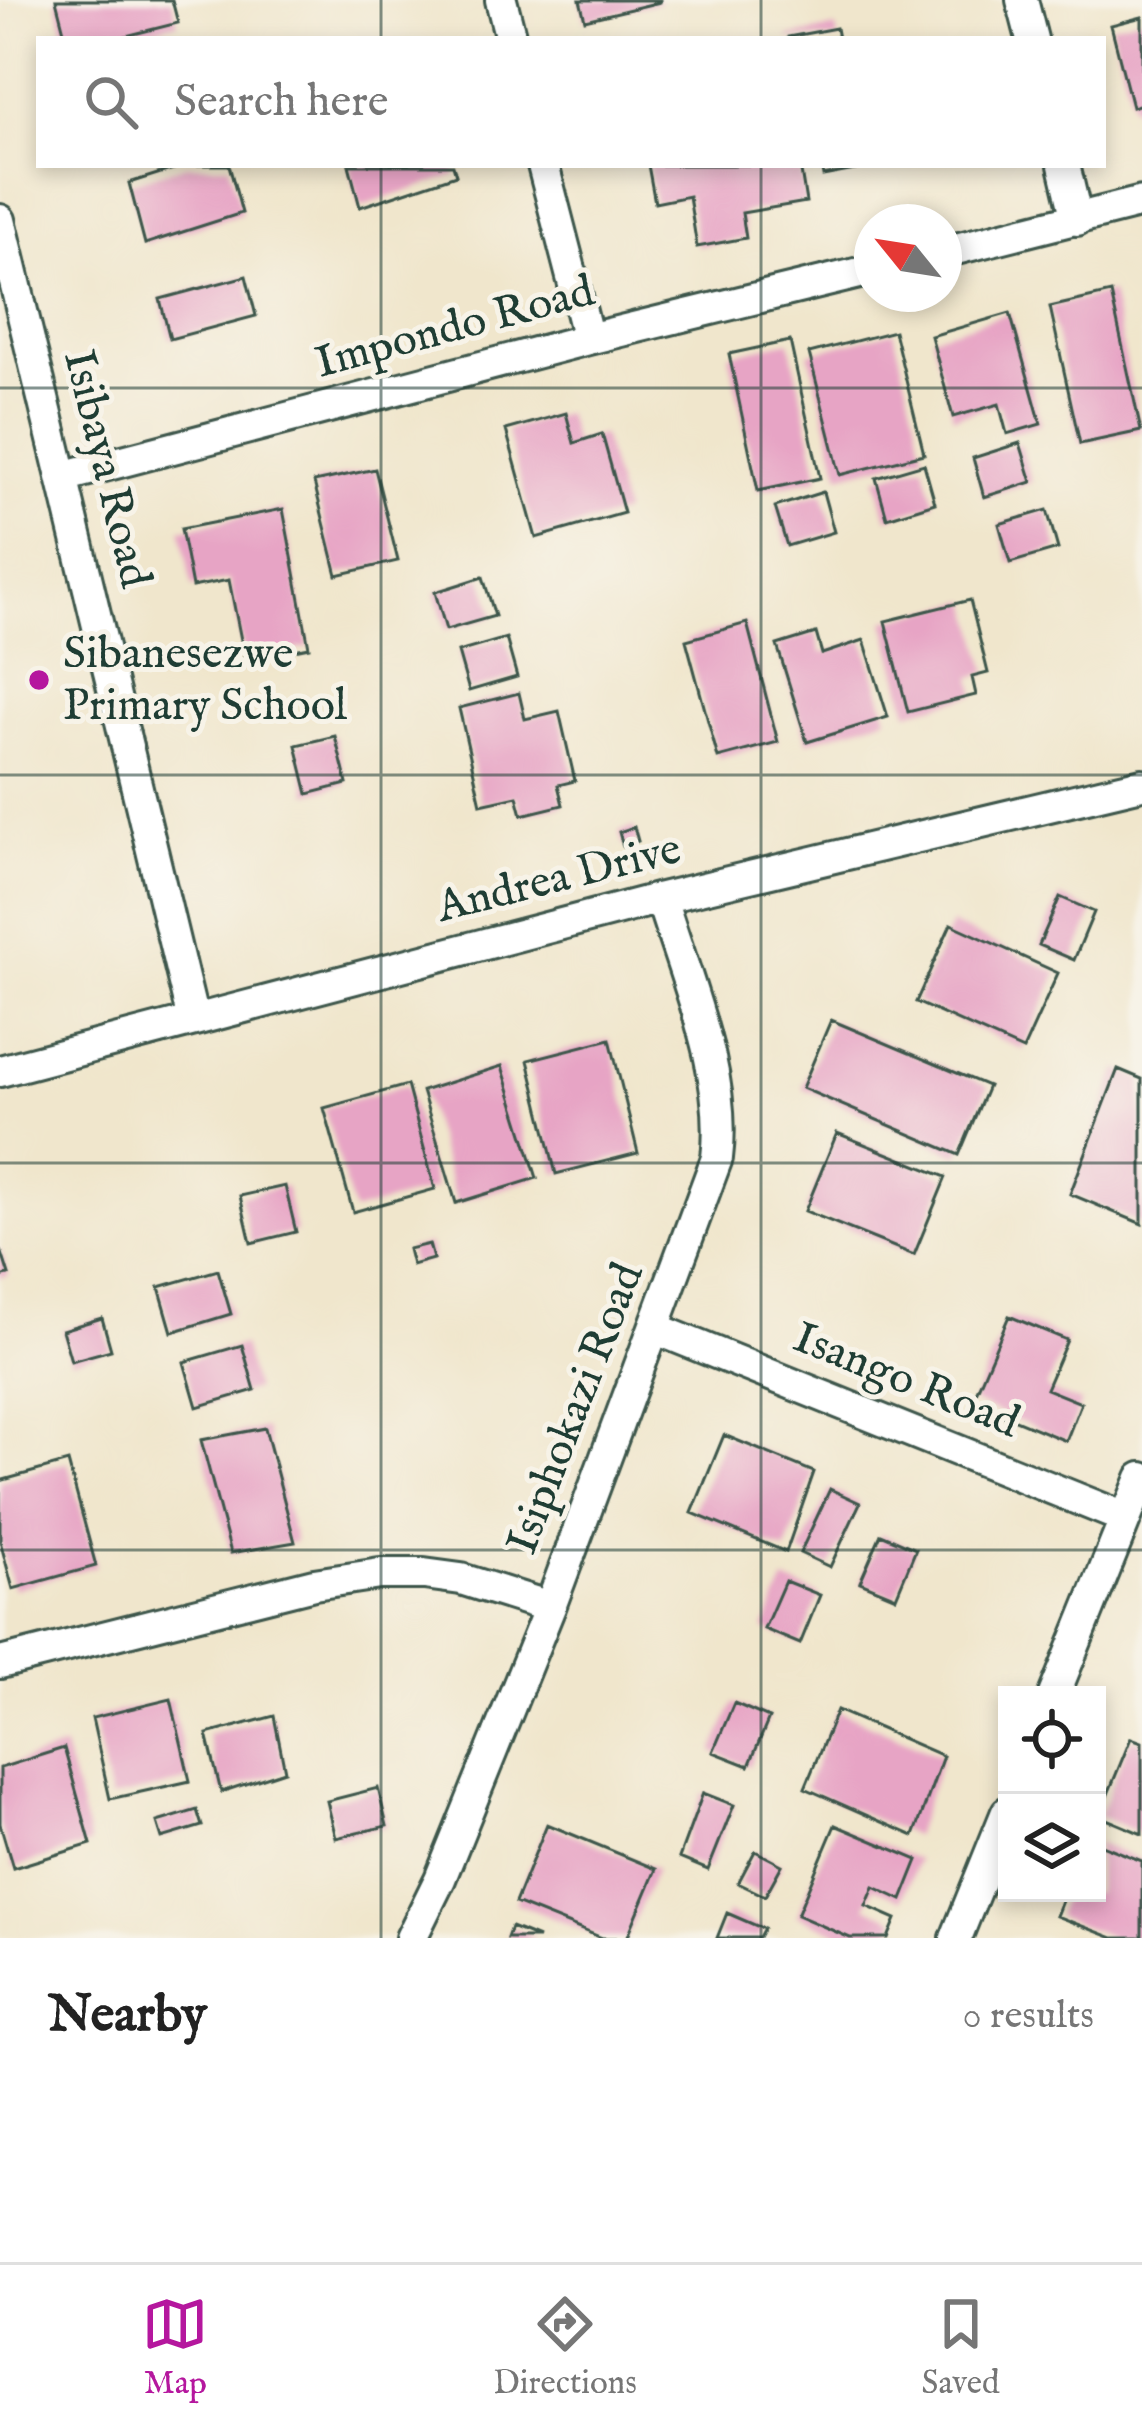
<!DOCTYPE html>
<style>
:root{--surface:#fff;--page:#f6f6f6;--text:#222;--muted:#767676;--line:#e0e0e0;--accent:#b5179e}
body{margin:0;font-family:"IM FELL English",serif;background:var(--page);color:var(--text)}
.controls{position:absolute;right:36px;bottom:36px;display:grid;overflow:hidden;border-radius:0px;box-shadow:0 6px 18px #0003}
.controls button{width:108px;height:108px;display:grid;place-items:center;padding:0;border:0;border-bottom:3px solid var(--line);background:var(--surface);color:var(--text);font:60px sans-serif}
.compass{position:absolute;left:854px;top:204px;width:108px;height:108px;border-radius:50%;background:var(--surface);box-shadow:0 6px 18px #0003;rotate:300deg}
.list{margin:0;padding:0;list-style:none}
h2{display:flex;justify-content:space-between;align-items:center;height:156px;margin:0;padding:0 48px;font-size:51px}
h2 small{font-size:39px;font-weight:400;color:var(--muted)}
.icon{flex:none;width:66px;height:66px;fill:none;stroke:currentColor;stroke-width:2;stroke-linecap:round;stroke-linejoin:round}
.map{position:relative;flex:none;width:1142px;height:1938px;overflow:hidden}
.search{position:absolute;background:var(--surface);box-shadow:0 6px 18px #0003;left:36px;right:36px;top:36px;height:132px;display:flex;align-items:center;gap:30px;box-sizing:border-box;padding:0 42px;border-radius:0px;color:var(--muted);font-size:45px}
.sheet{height:324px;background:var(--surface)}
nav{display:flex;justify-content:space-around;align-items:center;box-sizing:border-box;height:168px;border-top:3px solid var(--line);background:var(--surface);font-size:33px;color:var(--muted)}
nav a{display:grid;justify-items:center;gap:6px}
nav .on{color:var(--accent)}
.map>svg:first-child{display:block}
.building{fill:#e7a4c5}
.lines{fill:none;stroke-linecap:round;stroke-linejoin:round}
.minor-casing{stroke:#3e564b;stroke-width:36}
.minor{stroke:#fff;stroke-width:30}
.grid{fill:none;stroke:#1f3d34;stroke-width:3;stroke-opacity:0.55}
.poi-dot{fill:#b5179e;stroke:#f7f3e8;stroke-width:4.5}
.labels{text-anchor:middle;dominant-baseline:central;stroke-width:10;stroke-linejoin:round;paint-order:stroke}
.street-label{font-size:45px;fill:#1f3d34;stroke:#f7f3e8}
.poi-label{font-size:45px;fill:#1f3d34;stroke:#f7f3e8;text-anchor:start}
</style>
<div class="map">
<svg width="1142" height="1938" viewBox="0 0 1142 1938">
<rect width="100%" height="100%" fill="#f7f3e8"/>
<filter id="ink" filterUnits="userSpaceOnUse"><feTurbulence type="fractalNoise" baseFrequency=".00833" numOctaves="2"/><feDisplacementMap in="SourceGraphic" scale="24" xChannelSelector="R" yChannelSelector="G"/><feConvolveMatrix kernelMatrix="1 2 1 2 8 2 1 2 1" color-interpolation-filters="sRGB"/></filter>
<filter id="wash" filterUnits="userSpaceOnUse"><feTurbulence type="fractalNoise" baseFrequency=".004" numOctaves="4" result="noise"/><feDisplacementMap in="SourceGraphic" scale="48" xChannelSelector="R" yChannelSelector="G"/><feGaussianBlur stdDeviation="2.7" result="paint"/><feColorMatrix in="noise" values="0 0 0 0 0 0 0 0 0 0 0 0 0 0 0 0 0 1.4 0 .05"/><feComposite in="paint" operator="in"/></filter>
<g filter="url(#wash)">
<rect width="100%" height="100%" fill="#f0e6cc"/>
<g id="blocks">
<path class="building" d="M 56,0 L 172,0 L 178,23 L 114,39 L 66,39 Z
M 580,0 L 660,0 L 660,2 L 585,20 Z
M 1142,17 L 1142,104 L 1132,107 L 1111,25 Z
M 836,28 L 838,39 L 788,39 L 788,37 Z
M 186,165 L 229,165 L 242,213 L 145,244 L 129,183 Z
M 349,165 L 453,165 L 456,175 L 360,207 Z
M 648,165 L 800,165 L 806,202 L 742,213 L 746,238 L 697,247 L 689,196 L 655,203 Z
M 821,165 L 871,165 L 871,167 L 823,176 Z
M 246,276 L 256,316 L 170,339 L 160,299 Z
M 1111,293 L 1141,431 L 1080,444 L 1050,307 Z
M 1010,313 L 1041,424 L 1007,434 L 999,404 L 953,417 L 931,336 Z
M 894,331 L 924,454 L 840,475 L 809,353 Z
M 790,341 L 820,478 L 758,491 L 729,354 Z
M 566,413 L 574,443 L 602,434 L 624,513 L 536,538 L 506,430 Z
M 1020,443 L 1032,482 L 984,497 L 973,458 Z
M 924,464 L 935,503 L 887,518 L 876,478 Z
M 375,469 L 398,561 L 337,575 L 314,482 Z
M 823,492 L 834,532 L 787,546 L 775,507 Z
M 283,509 L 309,647 L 245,660 L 229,580 L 192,587 L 181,529 Z
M 1047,510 L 1058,549 L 1010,563 L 999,524 Z
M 483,577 L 495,616 L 446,630 L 435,592 Z
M 970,600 L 988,673 L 972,677 L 976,695 L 908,712 L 885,621 Z
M 747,623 L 778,742 L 718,758 L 686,640 Z
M 816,633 L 822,654 L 864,640 L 888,717 L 807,742 L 777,645 Z
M 506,638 L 517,677 L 469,691 L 458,652 Z
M 519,693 L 525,719 L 559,711 L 575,781 L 558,785 L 563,805 L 522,815 L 517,796 L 481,804 L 459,708 Z
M 335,736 L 347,784 L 308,794 L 296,745 Z
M 634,827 L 638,841 L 623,846 L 619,832 Z
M 1060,897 L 1094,912 L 1074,960 L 1039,945 Z
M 951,924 L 1058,973 L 1023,1050 L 916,1002 Z
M 831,1020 L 988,1086 L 959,1155 L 802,1088 Z
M 610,1039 L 638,1153 L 556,1174 L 528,1060 Z
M 502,1066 L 537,1178 L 456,1203 L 422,1091 Z
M 1118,1069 L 1142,1079 L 1142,1224 L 1070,1194 Z
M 407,1085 L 435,1189 L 353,1212 L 324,1108 Z
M 837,1133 L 946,1177 L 914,1255 L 805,1211 Z
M 285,1186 L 296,1232 L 251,1243 L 240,1196 Z
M 429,1244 L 433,1259 L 412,1265 L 408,1249 Z
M 0,1247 L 9,1275 L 0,1277 Z
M 218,1270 L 231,1314 L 172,1332 L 159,1287 Z
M 1009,1316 L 1067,1340 L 1046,1389 L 1081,1403 L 1066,1441 L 972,1402 Z
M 102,1318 L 111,1350 L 71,1361 L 62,1330 Z
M 242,1345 L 255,1390 L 197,1407 L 184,1362 Z
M 265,1428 L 295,1542 L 231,1553 L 201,1440 Z
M 724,1435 L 814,1472 L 786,1552 L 692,1513 Z
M 68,1462 L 96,1566 L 13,1589 L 0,1541 L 0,1481 Z
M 830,1489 L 860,1503 L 830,1567 L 800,1553 Z
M 881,1534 L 916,1549 L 896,1597 L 860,1582 Z
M 785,1581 L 820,1595 L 800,1644 L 764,1629 Z
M 171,1699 L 190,1781 L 110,1799 L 92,1718 Z
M 734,1703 L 769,1718 L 749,1766 L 713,1752 Z
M 837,1710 L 943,1756 L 914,1836 L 805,1788 Z
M 274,1716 L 285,1771 L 221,1792 L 207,1734 Z
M 1131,1738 L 1142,1742 L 1142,1834 L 1099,1816 Z
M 64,1748 L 91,1844 L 13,1868 L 0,1824 L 0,1768 Z
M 378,1788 L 387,1826 L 336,1838 L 327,1801 Z
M 703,1793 L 734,1805 L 708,1870 L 679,1858 Z
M 197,1810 L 202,1826 L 162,1838 L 157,1822 Z
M 547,1824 L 656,1869 L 627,1938 L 602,1938 L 515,1903 Z
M 835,1825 L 918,1860 L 902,1900 L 874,1887 L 866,1906 L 896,1919 L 888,1938 L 850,1938 L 797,1915 Z
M 1097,1843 L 1142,1861 L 1142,1938 L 1113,1938 L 1056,1916 L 1065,1893 L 1097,1893 Z
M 755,1851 L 782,1865 L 765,1896 L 738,1883 Z
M 727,1913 L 764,1929 L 759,1938 L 717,1938 Z
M 511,1927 L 538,1938 L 507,1938 Z"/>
</g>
</g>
<g filter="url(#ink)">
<use href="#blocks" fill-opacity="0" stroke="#3e564b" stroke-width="3"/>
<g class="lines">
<g class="minor-casing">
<path id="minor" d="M 501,0 L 511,39
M 1022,0 L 1032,39
M 543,165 L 588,339
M 1064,165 L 1077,220
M 0,220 L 193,1020
M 944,252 L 1142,202
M 62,477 L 588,339 L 872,270
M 0,1071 L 661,898 L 1142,784
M 654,1328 L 1125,1518
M 0,1663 L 314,1584 L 380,1574 L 424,1574 L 461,1579 L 550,1607
M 1054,1695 L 1142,1478
M 411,1938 L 440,1879 L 550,1607 L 717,1158 C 728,1074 685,978 661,898
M 956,1938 L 1007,1812"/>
</g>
<use href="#minor" class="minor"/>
</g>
</g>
<path class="grid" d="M 381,0 L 381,39M 761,0 L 761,39M 381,165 L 381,1938M 761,165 L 761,1938M 0,388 L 1142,388M 0,775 L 1142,775M 0,1163 L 1142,1163M 0,1550 L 1142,1550"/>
<circle class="poi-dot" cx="39" cy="680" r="12"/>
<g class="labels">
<g class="street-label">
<text transform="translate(455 328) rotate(-15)">Impondo Road</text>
<text transform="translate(106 469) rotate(76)">Isibaya Road</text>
<text transform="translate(559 879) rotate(-14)">Andrea Drive</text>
<text transform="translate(906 1381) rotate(22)">Isango Road</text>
<text transform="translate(576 1409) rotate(-69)">Isiphokazi Road</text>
</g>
<g class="poi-label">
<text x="63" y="654">Sibanesezwe<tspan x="63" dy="52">Primary School</tspan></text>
</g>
</g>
</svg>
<div class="controls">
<button><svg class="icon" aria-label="locate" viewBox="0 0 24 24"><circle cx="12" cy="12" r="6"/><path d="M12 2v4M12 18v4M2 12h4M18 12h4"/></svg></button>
<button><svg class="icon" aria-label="layers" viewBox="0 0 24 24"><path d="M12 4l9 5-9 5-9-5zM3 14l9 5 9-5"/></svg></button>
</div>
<svg class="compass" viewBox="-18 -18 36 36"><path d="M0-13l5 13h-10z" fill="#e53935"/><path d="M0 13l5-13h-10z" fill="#767676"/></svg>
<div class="search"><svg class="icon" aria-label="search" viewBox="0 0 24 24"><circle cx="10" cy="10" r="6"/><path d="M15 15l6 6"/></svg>Search here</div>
</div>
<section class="sheet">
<h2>Nearby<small>0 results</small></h2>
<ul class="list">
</ul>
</section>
<nav>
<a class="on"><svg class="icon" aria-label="map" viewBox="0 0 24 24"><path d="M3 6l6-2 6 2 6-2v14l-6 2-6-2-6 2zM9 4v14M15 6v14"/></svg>Map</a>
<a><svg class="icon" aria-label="directions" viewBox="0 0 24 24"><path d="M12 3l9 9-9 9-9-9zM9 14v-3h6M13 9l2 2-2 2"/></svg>Directions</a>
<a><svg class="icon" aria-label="saved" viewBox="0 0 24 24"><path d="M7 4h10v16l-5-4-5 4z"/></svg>Saved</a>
</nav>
